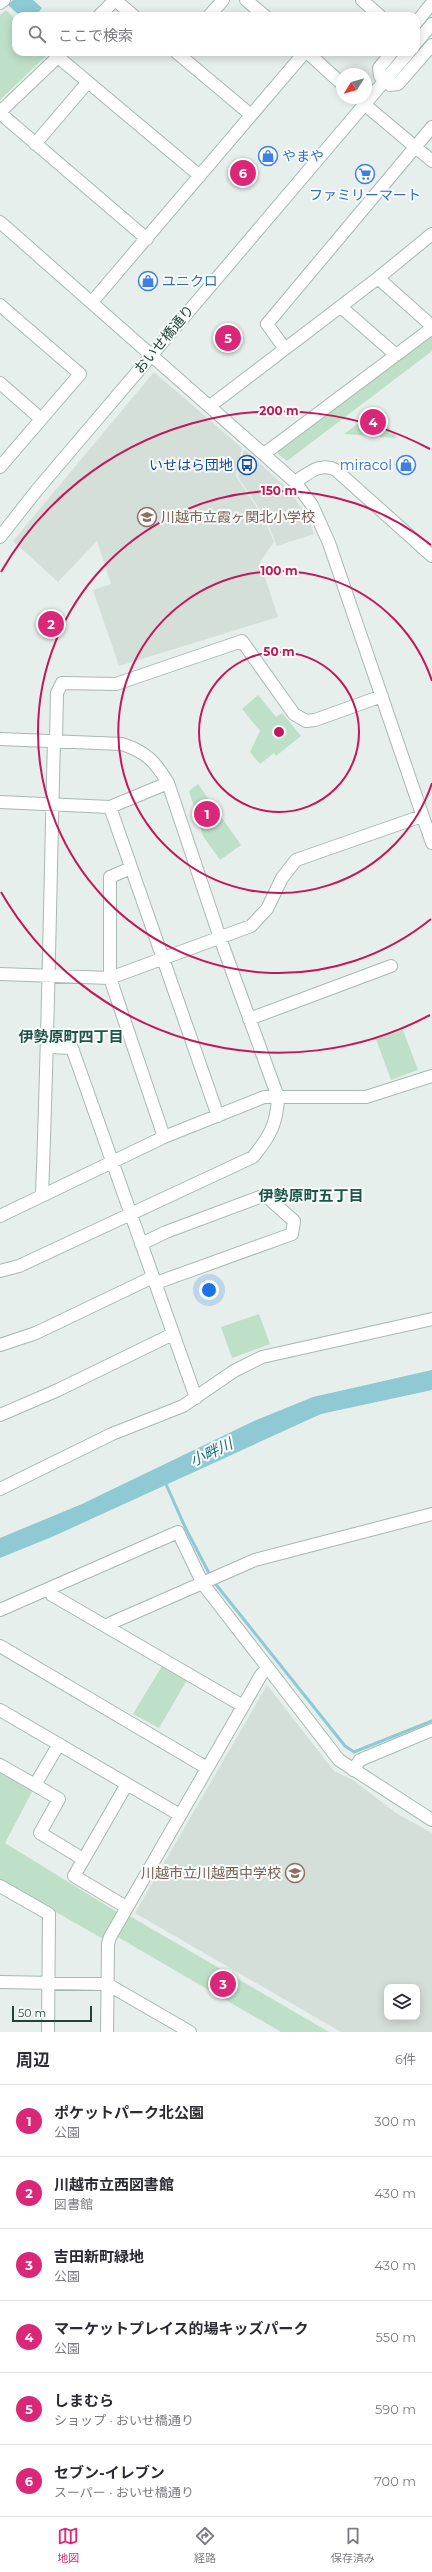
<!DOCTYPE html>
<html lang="ja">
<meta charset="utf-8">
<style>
:root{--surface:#fff;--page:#f7f7f7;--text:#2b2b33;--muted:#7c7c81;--line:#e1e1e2;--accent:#db2777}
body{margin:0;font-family:Montserrat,"Noto Sans JP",sans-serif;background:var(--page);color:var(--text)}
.controls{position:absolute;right:12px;bottom:12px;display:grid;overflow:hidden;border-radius:8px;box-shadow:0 2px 10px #0003}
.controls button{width:36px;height:36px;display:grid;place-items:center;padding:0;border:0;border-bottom:1px solid var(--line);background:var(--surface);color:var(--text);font:20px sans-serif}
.compass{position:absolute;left:336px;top:68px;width:36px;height:36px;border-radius:50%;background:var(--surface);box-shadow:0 2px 10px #0003;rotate:233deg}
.scale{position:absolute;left:12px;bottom:10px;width:80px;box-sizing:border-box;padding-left:4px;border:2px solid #24423a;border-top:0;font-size:11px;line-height:14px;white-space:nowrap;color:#24423a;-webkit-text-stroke:3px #f7fbf9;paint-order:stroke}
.you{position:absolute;left:209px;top:1290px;width:14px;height:14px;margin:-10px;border:3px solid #fff;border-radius:50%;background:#1a73e8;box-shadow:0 0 0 6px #1a73e833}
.badge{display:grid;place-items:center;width:26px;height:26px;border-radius:50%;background:var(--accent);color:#fff;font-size:13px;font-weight:700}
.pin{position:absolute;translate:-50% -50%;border:2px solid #fff;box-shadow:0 1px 4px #0006}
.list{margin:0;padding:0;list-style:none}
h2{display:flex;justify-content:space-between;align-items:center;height:52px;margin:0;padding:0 16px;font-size:17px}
h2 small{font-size:13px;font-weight:400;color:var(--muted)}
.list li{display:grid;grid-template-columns:26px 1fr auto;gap:12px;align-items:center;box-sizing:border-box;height:72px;padding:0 16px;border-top:1px solid var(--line)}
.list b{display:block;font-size:15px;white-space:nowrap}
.list p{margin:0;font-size:13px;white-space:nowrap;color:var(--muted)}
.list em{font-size:13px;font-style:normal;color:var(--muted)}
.icon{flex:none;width:22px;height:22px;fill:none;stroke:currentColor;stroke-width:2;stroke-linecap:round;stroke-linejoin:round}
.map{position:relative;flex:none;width:432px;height:2032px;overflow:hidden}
.search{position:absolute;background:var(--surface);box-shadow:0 2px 10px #0003;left:12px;right:12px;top:12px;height:44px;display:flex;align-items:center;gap:10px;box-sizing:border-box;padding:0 14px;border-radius:12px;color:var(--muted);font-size:15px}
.sheet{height:484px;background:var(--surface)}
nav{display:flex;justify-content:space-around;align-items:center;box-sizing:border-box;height:56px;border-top:1px solid var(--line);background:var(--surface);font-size:11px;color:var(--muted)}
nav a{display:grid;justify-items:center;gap:2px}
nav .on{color:var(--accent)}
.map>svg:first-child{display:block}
.built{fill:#d4dfda;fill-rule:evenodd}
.green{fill:#bfe0c8}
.water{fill:#8ec9d4}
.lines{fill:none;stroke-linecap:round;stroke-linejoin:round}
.stream{stroke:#8ec9d4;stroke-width:3}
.street-casing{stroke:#a8b8b2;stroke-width:14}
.secondary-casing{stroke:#a4bbb3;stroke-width:14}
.street{stroke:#fff;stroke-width:12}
.secondary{stroke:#fff;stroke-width:12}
.ring{fill:none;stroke:#c2185b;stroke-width:2}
.labels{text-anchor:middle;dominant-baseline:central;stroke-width:4;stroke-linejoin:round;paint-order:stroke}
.shop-label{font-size:14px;fill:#366cbe;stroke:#f7fbf9;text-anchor:start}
.street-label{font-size:14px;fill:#24423a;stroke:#f7fbf9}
.transit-label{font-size:14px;fill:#164399;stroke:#f7fbf9;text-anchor:end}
.education-label{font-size:14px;fill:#785e54;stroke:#f7fbf9;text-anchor:start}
.neighbourhood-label{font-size:15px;font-weight:bold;fill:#1f5548;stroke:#f7fbf9}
.water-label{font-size:15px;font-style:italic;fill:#1c6f80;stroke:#f7fbf9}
.centre{fill:#c2185b;stroke:#f7fbf9;stroke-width:2}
.ring-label{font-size:12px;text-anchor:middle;font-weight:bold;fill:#c2185b;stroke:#f7fbf9;stroke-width:4;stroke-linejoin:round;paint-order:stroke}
</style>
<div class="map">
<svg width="432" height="2032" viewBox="0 0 432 2032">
<rect width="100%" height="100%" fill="#e6efeb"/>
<path class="built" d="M 154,372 L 242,448 L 236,476 L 265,520 L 274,542 L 260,562 L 278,617 L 119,666 L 93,590 L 111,584 L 97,541 L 58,582 L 13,541 Z
M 244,449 L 289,490 L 308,517 L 314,534 L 277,546 L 265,517 L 238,477 Z
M 267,1685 L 334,1771 L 353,1780 L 396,1813 L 432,1833 L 432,2032 L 341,2032 L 135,1913 ZM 387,1987 L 417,1987 L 417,2017 L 387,2017 Z"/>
<path class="green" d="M 6,10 L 16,20 L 16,52 L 50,52 L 0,100 L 0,15 Z
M 432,332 L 432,351 L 287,461 L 278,454 L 278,450 Z
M 376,410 L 397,438 L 344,434 Z
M 258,695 L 276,717 L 282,713 L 301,736 L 276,756 L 274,753 L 260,764 L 250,752 L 260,731 L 242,709 Z
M 198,784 L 241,845 L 220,860 L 203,836 L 189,791 Z
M 403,1030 L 418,1070 L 391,1080 L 376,1039 Z
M 259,1314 L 270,1344 L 232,1358 L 221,1327 Z
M 162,1666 L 187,1680 L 159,1728 L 133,1714 Z
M 0,1771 L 33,1790 L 5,1843 L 117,1912 L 103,1939 L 0,1880 Z
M 128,1915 L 329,2032 L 281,2032 L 116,1936 Z"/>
<path class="water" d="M 13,0 L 33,0 L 42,8 L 38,13 L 41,16 L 20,16 L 8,5 Z
M 432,1370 L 432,1390 L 321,1414 L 54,1536 L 0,1558 L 0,1538 L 82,1504 L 254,1421 L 313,1397 Z"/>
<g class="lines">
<path class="stream" d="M 165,1482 L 185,1527 L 211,1577
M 214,1582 L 345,1746 L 354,1752 L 432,1721"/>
<g class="street-casing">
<path id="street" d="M 115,0 L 134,16
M 362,0 L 380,16
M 0,3 L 4,0
M 99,16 L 115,0
M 209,16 L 223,0
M 416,23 L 432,3
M 176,52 L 251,115
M 392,52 L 379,68 L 380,76 L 390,85 L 398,84 L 432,45
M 58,57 L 200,176
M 364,104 L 432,161
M 0,112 L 63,52
M 0,113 L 147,239
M 35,144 L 87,83
M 378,278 L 432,326
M 92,302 L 305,52
M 0,305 L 80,374 L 0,467
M 341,307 L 396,355
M 285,349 L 267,324 L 432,127
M 151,355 L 295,482 L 312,505 L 329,543 L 432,843
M 0,383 L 41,419
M 210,406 L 378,278 L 432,234
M 264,454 L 432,328
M 295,482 C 309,473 320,462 336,470 L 432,556
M 0,739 L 122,744 C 146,752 155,761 168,783 L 220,938 L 278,1097 C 277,1124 270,1136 253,1157 L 19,1266 L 0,1271
M 56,740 L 57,693 L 62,683 L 116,684 L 242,641 L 294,714 L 306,721 L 315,720 L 382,696
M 0,802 L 110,807 L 168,783
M 110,807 L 218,1116
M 131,868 L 110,877 L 110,978 L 164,1137
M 0,974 L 110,978 L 251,926 L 267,909 L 282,878 L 296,860 L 422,816
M 249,1019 L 391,966
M 48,1047 L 72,1048 L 196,1398
M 42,1194 C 48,1043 50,892 54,740
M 0,1216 L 164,1137 L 264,1097 L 366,1097 L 432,1076
M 141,1244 L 166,1232 L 265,1195 L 294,1221 L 292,1234 L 156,1283
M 0,1345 L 36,1333 L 153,1277
M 0,1415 L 58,1390 L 173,1334
M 0,1489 L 112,1434 L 183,1406 L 234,1371 L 262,1357 L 432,1319
M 49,1589 L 52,1595 L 243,1706
M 0,1610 L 178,1532 L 203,1584 L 268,1668 L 261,1675 L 110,1937 L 108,1944 L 107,2032
M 109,1628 L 111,1623 L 255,1560 L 432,1514
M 0,1646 L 207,1768
M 0,1710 L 180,1815
M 0,1765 L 35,1785 L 59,1744
M 35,1785 L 59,1799 L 40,1833 L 83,1859
M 0,1886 L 49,1914 L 48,2032
M 126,1907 L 74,1876 L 127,1784
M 0,1982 L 107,1984 L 190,2032"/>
</g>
<g class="secondary-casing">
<path id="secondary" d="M 246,0 L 265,16
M 416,43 L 432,24
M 307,52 L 342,84
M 0,222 L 151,355
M 0,537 L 37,490 L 409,52
M 268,1668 L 339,1760 L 432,1820
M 353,1770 L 360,1760 L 432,1730"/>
</g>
<use href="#street" class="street"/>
<use href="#secondary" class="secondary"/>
</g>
<g class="ring">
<circle cx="279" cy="732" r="80"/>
<path d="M432 783A161 161 0 1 1 432 681"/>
<path d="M431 919A241 241 0 1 1 431 545"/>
<path d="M430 1015A321 321 0 0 1 1 892M1 572A321 321 0 0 1 430 449"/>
</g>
<defs>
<g id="shop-ring" transform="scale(1)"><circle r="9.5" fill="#f7fbf9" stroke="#3f7fe0" stroke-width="1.5"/><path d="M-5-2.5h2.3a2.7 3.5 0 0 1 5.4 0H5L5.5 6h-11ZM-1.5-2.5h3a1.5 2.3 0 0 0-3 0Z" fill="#3f7fe0"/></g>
<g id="supermarket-ring" transform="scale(1)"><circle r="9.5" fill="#f7fbf9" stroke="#3f7fe0" stroke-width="1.5"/><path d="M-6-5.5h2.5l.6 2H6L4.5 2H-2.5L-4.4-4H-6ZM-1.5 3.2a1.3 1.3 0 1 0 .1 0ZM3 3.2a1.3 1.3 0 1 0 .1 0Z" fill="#3f7fe0"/></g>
<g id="bus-ring" transform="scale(1)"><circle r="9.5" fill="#f7fbf9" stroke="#1a4fb4" stroke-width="1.5"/><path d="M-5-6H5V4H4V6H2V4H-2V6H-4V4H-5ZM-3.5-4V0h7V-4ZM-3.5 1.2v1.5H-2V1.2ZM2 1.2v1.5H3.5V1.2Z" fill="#1a4fb4"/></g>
<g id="school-ring" transform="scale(1)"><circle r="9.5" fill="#f7fbf9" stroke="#8d6e63" stroke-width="1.5"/><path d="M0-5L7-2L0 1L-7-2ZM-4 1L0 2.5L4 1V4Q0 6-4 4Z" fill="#8d6e63"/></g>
</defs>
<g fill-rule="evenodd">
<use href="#shop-ring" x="268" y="156"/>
<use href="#supermarket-ring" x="365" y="174"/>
<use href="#shop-ring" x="148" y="281"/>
<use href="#bus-ring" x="247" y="465"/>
<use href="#shop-ring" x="406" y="465"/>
<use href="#school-ring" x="147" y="517"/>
<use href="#school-ring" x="295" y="1873"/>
</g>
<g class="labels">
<g class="shop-label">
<text x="282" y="156">やまや</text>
<text x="365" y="195" text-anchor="middle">ファミリーマート</text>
<text x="162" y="281">ユニクロ</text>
<text x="392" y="465" text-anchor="end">miracol</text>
</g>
<g class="street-label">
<text transform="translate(164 339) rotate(-50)">おいせ橋通り</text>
</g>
<g class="transit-label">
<text x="233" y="465">いせはら団地</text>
</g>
<g class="education-label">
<text x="161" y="517">川越市立霞ヶ関北小学校</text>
<text x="281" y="1873" text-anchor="end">川越市立川越西中学校</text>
</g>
<g class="neighbourhood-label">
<text x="71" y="1036">伊勢原町四丁目</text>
<text x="311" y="1195">伊勢原町五丁目</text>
</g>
<g class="water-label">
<text transform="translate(211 1452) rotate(-25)">小畔川</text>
</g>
</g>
<circle cx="279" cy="732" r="6" class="centre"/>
<g class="ring-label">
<text x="279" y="415">200 m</text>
<text x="279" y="495">150 m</text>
<text x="279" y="575">100 m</text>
<text x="279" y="656">50 m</text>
</g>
</svg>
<div class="controls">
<button><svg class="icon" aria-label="layers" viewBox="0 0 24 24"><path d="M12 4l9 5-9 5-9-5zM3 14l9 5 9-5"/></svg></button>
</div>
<svg class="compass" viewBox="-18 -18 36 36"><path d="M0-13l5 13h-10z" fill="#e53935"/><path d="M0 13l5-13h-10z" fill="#7c7c81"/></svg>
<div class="scale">50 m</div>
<div class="you"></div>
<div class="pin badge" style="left:207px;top:814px">1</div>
<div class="pin badge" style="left:51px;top:624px">2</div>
<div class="pin badge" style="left:223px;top:1984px">3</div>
<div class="pin badge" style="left:373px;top:422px">4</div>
<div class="pin badge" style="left:228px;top:338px">5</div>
<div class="pin badge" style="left:243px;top:173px">6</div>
<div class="search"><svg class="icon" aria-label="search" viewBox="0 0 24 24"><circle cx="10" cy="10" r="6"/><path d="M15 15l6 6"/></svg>ここで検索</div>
</div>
<section class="sheet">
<h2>周辺<small>6件</small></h2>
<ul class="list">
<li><span class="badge">1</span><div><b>ポケットパーク北公園</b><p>公園</p></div><em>300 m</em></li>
<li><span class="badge">2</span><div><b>川越市立西図書館</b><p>図書館</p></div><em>430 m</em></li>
<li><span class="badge">3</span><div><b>吉田新町緑地</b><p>公園</p></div><em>430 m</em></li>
<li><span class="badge">4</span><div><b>マーケットプレイス的場キッズパーク</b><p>公園</p></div><em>550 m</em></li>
<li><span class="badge">5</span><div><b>しまむら</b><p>ショップ · おいせ橋通り</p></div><em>590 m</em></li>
<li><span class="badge">6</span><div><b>セブン-イレブン</b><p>スーパー · おいせ橋通り</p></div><em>700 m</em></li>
</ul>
</section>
<nav>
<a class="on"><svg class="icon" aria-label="map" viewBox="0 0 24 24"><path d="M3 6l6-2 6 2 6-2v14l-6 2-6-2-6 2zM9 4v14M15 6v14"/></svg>地図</a>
<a><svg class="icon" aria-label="directions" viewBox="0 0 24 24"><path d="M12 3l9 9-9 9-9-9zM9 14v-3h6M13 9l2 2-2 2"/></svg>経路</a>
<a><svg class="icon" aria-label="saved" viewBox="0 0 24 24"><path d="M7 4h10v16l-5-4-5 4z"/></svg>保存済み</a>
</nav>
